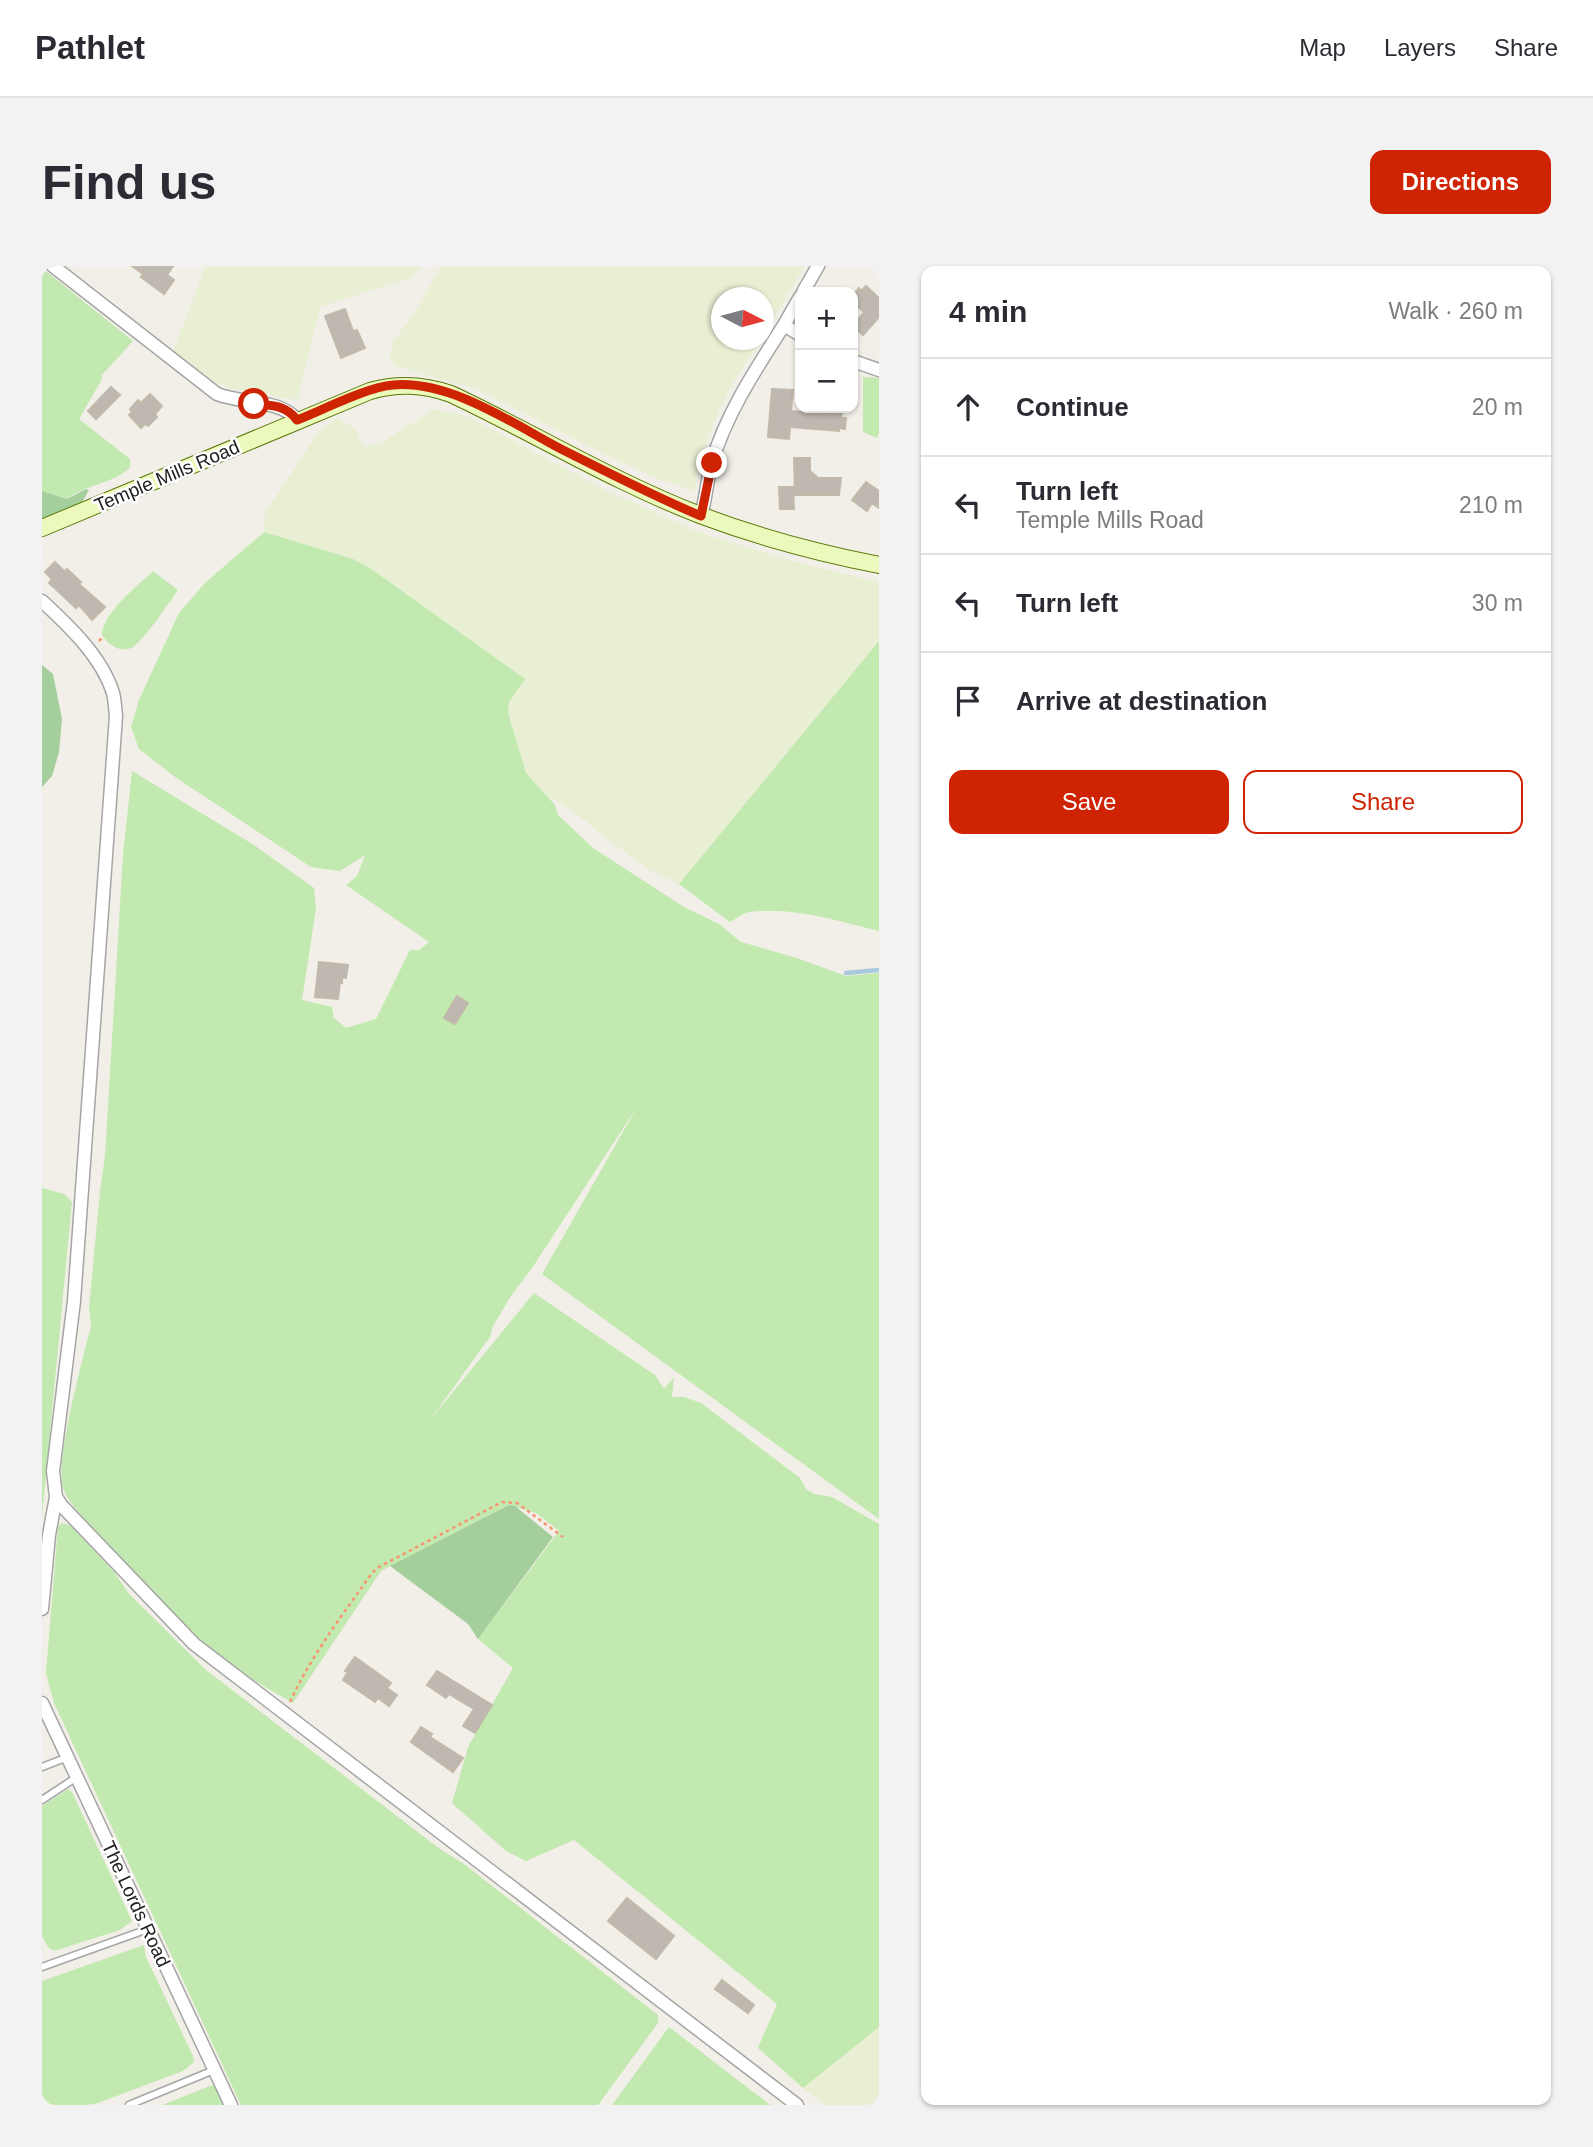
<!DOCTYPE html>
<meta charset="utf-8">
<style>
:root{--surface:#fff;--page:#f2f2f3;--text:#2b2b33;--muted:#7c7c81;--line:#e1e1e2;--accent:#ce2404}
body{margin:0;font-family:Arial,sans-serif;background:var(--page);color:var(--text)}
.controls{position:absolute;right:21px;top:21px;display:grid;overflow:hidden;border-radius:14px;box-shadow:0 2px 5px #0004}
.controls button{width:63px;height:63px;display:grid;place-items:center;padding:0;border:0;border-bottom:2px solid var(--line);background:var(--surface);color:var(--text);font:35px sans-serif}
.compass{position:absolute;left:669px;top:21px;width:63px;height:63px;border-radius:50%;background:var(--surface);box-shadow:0 2px 5px #0004;rotate:96deg}
.stop{position:absolute;width:21px;height:21px;margin:-16px;border:5px solid #ce2404;border-radius:50%;background:#fff}
.stop.end{background:#ce2404;border-color:#fff;box-shadow:0 2px 7px #0008}
.list{margin:0;padding:0;list-style:none}
h2{display:flex;justify-content:space-between;align-items:center;height:91px;margin:0;padding:0 28px;font-size:30px}
h2 small{font-size:23px;font-weight:400;color:var(--muted)}
.list li{display:grid;grid-template-columns:46px 1fr auto;gap:21px;align-items:center;box-sizing:border-box;height:98px;padding:0 28px;border-top:2px solid var(--line)}
.list b{display:block;font-size:26px;white-space:nowrap}
.list p{margin:0;font-size:23px;white-space:nowrap;color:var(--muted)}
.list em{font-size:23px;font-style:normal;color:var(--muted)}
.actions{display:flex;gap:14px;padding:21px 28px}
.actions a{flex:1;padding:16px 0;border:2px solid var(--accent);border-radius:14px;text-align:center;font-size:24px;color:var(--accent)}
.actions .main{background:var(--accent);color:#fff}
.icon{flex:none;width:38px;height:38px;fill:none;stroke:currentColor;stroke-width:2;stroke-linecap:round;stroke-linejoin:round}
.map{position:relative;flex:none;width:837px;height:1839px;overflow:hidden;border-radius:14px}
header{display:flex;align-items:center;gap:42px;box-sizing:border-box;height:98px;padding:0 35px;background:var(--surface);border-bottom:2px solid var(--line)}
header strong{font-size:33px}
nav{display:flex;gap:38px;margin-inline-start:auto;font-size:24px}
.intro{display:flex;align-items:center;justify-content:space-between;box-sizing:border-box;height:168px;padding:0 42px}
h1{margin:0;font-size:49px}
.button{padding:18px 32px;border-radius:14px;background:var(--accent);color:#fff;font-size:24px;font-weight:700}
main{display:flex;gap:42px;padding:0 42px}
aside{flex:1;background:var(--surface);border-radius:14px;box-shadow:0 2px 5px #0004}
.map>svg:first-child{display:block}
.farmland{fill:#e8efd3}
.grass{fill:#c2e9af}
.forest{fill:#a4cf9d}
.lines{fill:none;stroke-linecap:round;stroke-linejoin:round}
.stream{stroke:#a9c9dd;stroke-width:4.5}
.building{fill:#beb8b1;stroke:#c2b9aa;stroke-width:2}
.lane-casing{stroke:#a5a5a5;stroke-width:9}
.street-casing{stroke:#a5a5a5;stroke-width:15}
.secondary-casing{stroke:#5a7807;stroke-width:18}
.path{stroke:#f79572;stroke-width:2.5;stroke-dasharray:3.5 3.5;stroke-linecap:butt}
.lane{stroke:#fff;stroke-width:6}
.street{stroke:#fff;stroke-width:12}
.secondary{stroke:#ecf9bd;stroke-width:16}
.route{stroke:#ce2404;stroke-width:9}
.labels{text-anchor:middle;dominant-baseline:central;stroke-width:5;stroke-linejoin:round;paint-order:stroke}
.street-label{font-size:19px;fill:#212121;stroke:#fff}
</style>
<header>
<strong>Pathlet</strong>
<nav><a>Map</a><a>Layers</a><a>Share</a></nav>
</header>
<div class="intro"><h1>Find us</h1><a class="button">Directions</a></div>
<main>
<div class="map">
<svg width="837" height="1839" viewBox="0 0 837 1839">
<rect width="100%" height="100%" fill="#f1efe7"/>
<path class="farmland" d="M 164,0 L 378,0 L 371,11 L 278,41 L 256,134 L 190,123 L 174,116 L 143,97 L 131,85 Z
M 399,0 L 763,0 L 722,68 L 722,32 L 680,32 L 680,74 L 718,74 L 688,122 L 676,147 L 655,201 L 653,225 L 613,212 L 562,188 L 434,123 L 353,100 L 347,93 L 351,75 L 374,45 Z
M 393,143 L 427,151 L 565,225 L 659,267 L 757,297 L 837,316 L 837,375 L 637,618 L 609,605 L 564,572 L 531,545 L 505,530 L 484,507 L 466,447 L 467,436 L 483,414 L 328,302 L 311,293 L 222,266 L 223,247 L 276,167 L 295,152 L 314,163 L 320,179 L 325,180 L 339,177 Z
M 837,1761 L 837,1839 L 784,1839 L 761,1822 Z"/>
<path class="grass" d="M 0,2 L 91,75 L 60,109 L 59,115 L 37,153 L 88,193 L 88,202 C 67,219 45,218 25,233 L 0,225 Z
M 821,111 L 837,112 L 837,167 L 835,172 L 821,166 Z
M 222,266 L 311,293 L 328,302 L 483,413 L 467,436 L 466,447 L 484,507 L 513,539 L 516,549 L 551,582 L 642,641 L 677,658 L 699,676 L 755,692 L 804,710 L 837,707 L 837,1253 L 500,1008 L 595,841 L 492,999 L 469,1030 L 451,1060 L 448,1071 L 388,1154 L 492,1027 L 613,1109 L 622,1123 L 632,1111 L 630,1131 L 642,1131 L 659,1137 L 758,1212 L 764,1223 L 772,1228 L 790,1231 L 837,1258 L 837,1761 L 761,1822 L 716,1782 L 735,1738 L 532,1574 L 484,1595 L 464,1585 L 410,1537 L 426,1481 L 471,1402 L 436,1373 L 517,1265 L 494,1247 L 467,1239 L 339,1305 L 251,1437 L 201,1408 L 174,1387 L 150,1366 L 43,1254 C 35,1244 25,1234 21,1222 C 13,1195 41,1092 49,1060 L 47,1042 L 58,925 L 63,890 L 81,589 L 90,505 L 212,579 L 272,622 L 274,642 L 260,734 L 290,741 L 292,752 L 304,762 L 334,753 L 368,684 L 377,684 L 387,676 L 304,619 L 315,610 L 323,589 L 298,605 L 269,601 L 133,511 L 97,483 L 89,461 L 97,434 L 137,347 L 164,316 Z
M 111,305 L 136,324 C 127,336 101,377 89,382 C 77,387 66,378 60,369 C 61,346 96,320 111,305 Z
M 837,375 L 837,665 C 797,655 749,640 708,646 C 701,647 694,653 688,656 L 637,618 Z
M 0,922 L 22,928 L 30,936 L 0,1250 Z
M 19,1257 L 28,1259 L 73,1307 L 87,1328 L 164,1404 L 398,1583 L 422,1598 L 616,1749 L 616,1757 L 556,1839 L 199,1839 L 12,1437 L 4,1407 L 16,1261 Z
M 26,1523 L 30,1526 L 90,1655 L 78,1664 L 12,1685 L 6,1681 L 0,1670 L 0,1540 Z
M 102,1679 L 104,1691 L 151,1790 L 152,1796 L 141,1805 L 56,1837 L 44,1839 L 0,1839 L 0,1715 Z
M 627,1761 L 728,1839 L 570,1839 Z
M 173,1818 L 183,1839 L 120,1839 Z"/>
<path class="forest" d="M 44,223 L 47,224 L 39,238 L 0,253 L 0,225 L 25,233 Z
M 0,399 L 11,408 L 20,453 L 17,486 L 10,510 L 0,521 Z
M 467,1239 L 473,1240 L 511,1271 L 436,1373 L 426,1358 L 348,1300 Z"/>
<g class="lines">
<path class="stream" d="M 804,707 L 837,704"/>
</g>
<path class="building" d="M 90,0 L 131,0 L 125,9 L 132,14 L 122,28 L 99,11 L 101,8 Z
M 824,20 L 837,32 L 837,51 L 821,69 L 811,60 L 822,46 L 811,36 L 811,29 L 817,22 L 819,25 Z
M 303,43 L 311,65 L 315,64 L 323,82 L 299,92 L 283,50 Z
M 69,121 L 78,129 L 54,153 L 46,145 Z
M 730,123 L 751,124 L 749,145 L 774,147 L 779,142 L 800,142 L 799,152 L 804,152 L 803,163 L 797,162 L 797,165 L 748,161 L 747,173 L 726,171 Z
M 108,128 L 120,140 L 113,148 L 115,151 L 106,160 L 103,158 L 99,162 L 87,149 L 90,146 L 88,143 L 96,134 L 99,137 Z
M 752,192 L 768,192 L 768,205 L 776,212 L 799,212 L 797,229 L 753,229 Z
M 824,216 L 837,225 L 837,242 L 830,237 L 825,245 L 810,234 Z
M 737,221 L 751,221 L 752,243 L 738,243 Z
M 13,296 L 22,305 L 25,303 L 39,316 L 37,318 L 63,341 L 50,354 L 37,339 L 34,342 L 7,317 L 10,313 L 3,306 Z
M 277,696 L 306,699 L 304,712 L 300,711 L 300,717 L 298,716 L 296,733 L 273,731 Z
M 415,730 L 426,737 L 413,758 L 402,752 Z
M 313,1391 L 349,1417 L 345,1422 L 355,1429 L 347,1440 L 336,1432 L 333,1436 L 301,1414 L 306,1406 L 303,1405 Z
M 395,1405 L 450,1439 L 433,1467 L 421,1460 L 432,1443 L 407,1428 L 404,1432 L 385,1419 Z
M 379,1461 L 390,1468 L 388,1471 L 421,1492 L 411,1506 L 369,1476 Z
M 585,1632 L 632,1670 L 614,1693 L 566,1655 Z
M 680,1714 L 712,1739 L 706,1747 L 673,1723 Z"/>
<g class="lines">
<g class="lane-casing">
<path id="lane" d="M 0,1501 L 26,1491
M 0,1534 L 35,1511
M 0,1701 L 106,1663
M 87,1839 L 172,1804"/>
</g>
<g class="street-casing">
<path id="street" d="M 11,0 L 175,128 C 200,138 239,133 255,154
M 761,26 L 776,0
M 742,59 L 758,31
M 811,95 L 837,104
M 659,250 C 664,232 665,213 670,196 C 685,146 714,103 742,59 L 758,69
M 0,335 C 27,360 60,391 71,427 C 73,434 73,443 74,450 L 32,1035 L 11,1205 L 14,1231 L 19,1239 L 152,1378 L 755,1839
M 0,1343 L 7,1269 L 14,1231
M 0,1437 L 189,1839"/>
</g>
<g class="secondary-casing">
<path id="secondary" d="M 0,262 L 328,125 C 356,117 381,118 409,128 C 492,167 572,216 658,249 C 716,271 776,287 837,299"/>
</g>
<path class="path" d="M 57,375 L 62,370
M 248,1436 C 269,1390 301,1348 330,1307 L 337,1301 L 460,1236 L 475,1237 L 521,1271"/>
<use href="#lane" class="lane"/>
<use href="#street" class="street"/>
<use href="#secondary" class="secondary"/>
</g>
<g class="lines">
<path class="route" d="M 212,138 C 229,139 244,139 255,154 C 281,144 325,121 351,119 C 408,114 470,157 519,183 C 565,206 611,230 659,250 L 670,197"/>
</g>
<g class="labels">
<g class="street-label">
<text transform="translate(125 210) rotate(-23)">Temple Mills Road</text>
<text transform="translate(94 1638) rotate(65)">The Lords Road</text>
</g>
</g>
</svg>
<div class="controls">
<button>+</button>
<button>−</button>
</div>
<svg class="compass" viewBox="-18 -18 36 36"><path d="M0-13l5 13h-10z" fill="#e53935"/><path d="M0 13l5-13h-10z" fill="#7c7c81"/></svg>
<div class="stop" style="left:212px;top:138px"></div>
<div class="stop end" style="left:670px;top:197px"></div>
</div>
<aside>
<h2>4 min<small>Walk · 260 m</small></h2>
<ul class="list">
<li><svg class="icon" aria-label="ahead" viewBox="0 0 24 24"><path d="M12 20V5M6 11l6-6 6 6"/></svg><div><b>Continue</b></div><em>20 m</em></li>
<li><svg class="icon" aria-label="left" viewBox="0 0 24 24"><path d="M17 20v-9H6M10 6l-5 5 5 5"/></svg><div><b>Turn left</b><p>Temple Mills Road</p></div><em>210 m</em></li>
<li><svg class="icon" aria-label="left" viewBox="0 0 24 24"><path d="M17 20v-9H6M10 6l-5 5 5 5"/></svg><div><b>Turn left</b></div><em>30 m</em></li>
<li><svg class="icon" aria-label="arrive" viewBox="0 0 24 24"><path d="M6 21V4h12l-3 4 3 4H6"/></svg><div><b>Arrive at destination</b></div></li>
</ul>
<div class="actions"><a class="main">Save</a><a>Share</a></div>
</aside>
</main>
